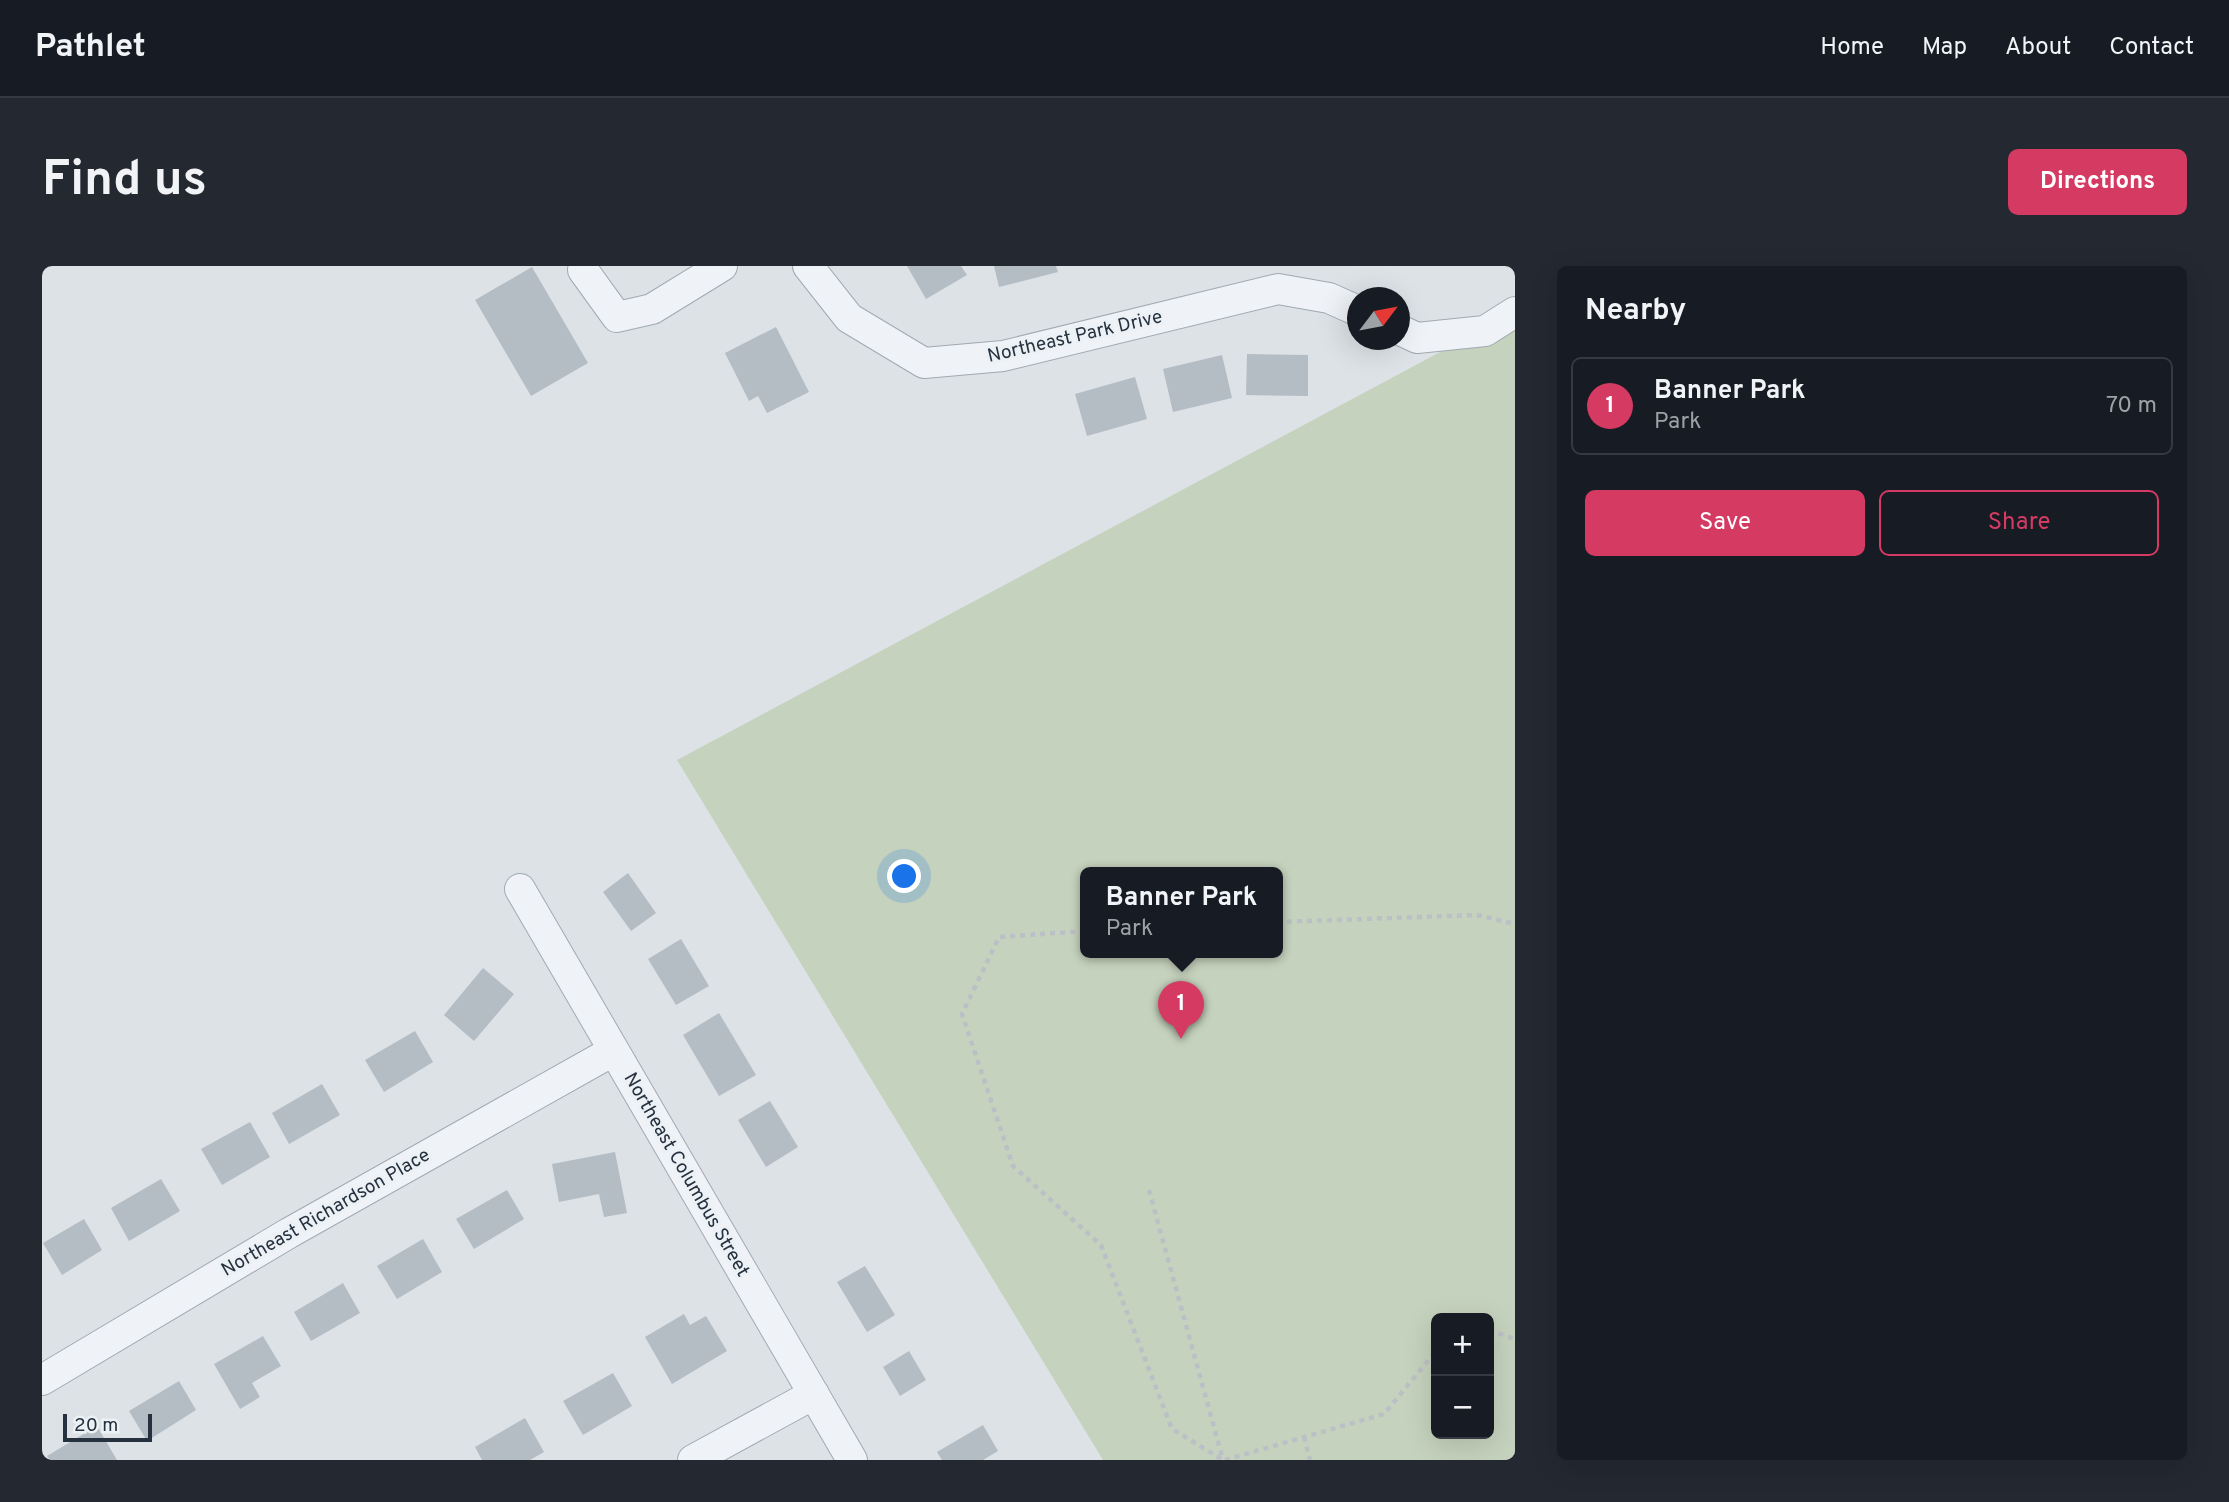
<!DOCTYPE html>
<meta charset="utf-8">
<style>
:root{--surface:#171b24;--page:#242831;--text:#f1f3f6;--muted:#9ea1a6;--line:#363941;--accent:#d43a62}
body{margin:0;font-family:Overpass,sans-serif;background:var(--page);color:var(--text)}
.controls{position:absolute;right:21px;bottom:21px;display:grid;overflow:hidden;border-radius:10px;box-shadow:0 7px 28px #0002}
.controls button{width:63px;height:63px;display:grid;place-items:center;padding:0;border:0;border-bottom:2px solid var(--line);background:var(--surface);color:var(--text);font:35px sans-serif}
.compass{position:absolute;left:1305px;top:21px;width:63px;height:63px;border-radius:50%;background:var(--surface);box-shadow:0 7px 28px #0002;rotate:58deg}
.scale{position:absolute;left:21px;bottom:18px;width:89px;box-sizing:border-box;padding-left:7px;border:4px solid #26313f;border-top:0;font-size:19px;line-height:24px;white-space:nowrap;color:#26313f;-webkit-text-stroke:5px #ecf1f5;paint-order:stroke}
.you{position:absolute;left:863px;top:611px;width:24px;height:24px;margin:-18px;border:5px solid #fff;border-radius:50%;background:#1a73e8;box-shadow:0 0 0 10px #1a73e833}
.badge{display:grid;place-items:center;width:46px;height:46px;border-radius:50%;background:var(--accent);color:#fff;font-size:23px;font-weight:700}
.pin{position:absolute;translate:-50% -58px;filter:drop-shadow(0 2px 4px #0008)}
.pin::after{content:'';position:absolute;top:37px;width:24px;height:21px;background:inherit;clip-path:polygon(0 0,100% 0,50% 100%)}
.popup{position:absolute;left:1038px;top:601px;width:203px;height:91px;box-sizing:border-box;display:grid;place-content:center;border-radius:10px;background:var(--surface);filter:drop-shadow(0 2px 5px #0005);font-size:23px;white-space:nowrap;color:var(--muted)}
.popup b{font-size:26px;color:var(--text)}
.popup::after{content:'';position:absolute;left:50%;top:100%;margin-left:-14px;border:14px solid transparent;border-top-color:var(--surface)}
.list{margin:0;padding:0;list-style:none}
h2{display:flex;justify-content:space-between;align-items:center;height:91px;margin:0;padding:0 28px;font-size:30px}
h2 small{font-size:23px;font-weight:400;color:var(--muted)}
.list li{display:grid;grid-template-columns:46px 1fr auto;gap:21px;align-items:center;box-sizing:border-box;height:98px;margin:0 14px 14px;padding:0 14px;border:2px solid var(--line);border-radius:10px}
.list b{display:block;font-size:26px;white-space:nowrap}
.list p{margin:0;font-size:23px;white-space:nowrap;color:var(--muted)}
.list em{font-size:23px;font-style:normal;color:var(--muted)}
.actions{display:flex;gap:14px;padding:21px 28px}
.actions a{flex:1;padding:16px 0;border:2px solid var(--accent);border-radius:10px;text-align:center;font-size:24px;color:var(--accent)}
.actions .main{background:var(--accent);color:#fff}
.map{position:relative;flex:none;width:1473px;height:1194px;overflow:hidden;border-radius:10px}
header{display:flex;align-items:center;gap:42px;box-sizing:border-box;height:98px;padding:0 35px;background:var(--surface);border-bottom:2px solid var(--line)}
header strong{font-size:33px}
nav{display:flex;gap:38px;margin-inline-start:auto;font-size:24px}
.intro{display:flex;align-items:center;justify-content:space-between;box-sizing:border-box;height:168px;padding:0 42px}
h1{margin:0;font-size:49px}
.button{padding:18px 32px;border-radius:10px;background:var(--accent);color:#fff;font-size:24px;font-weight:700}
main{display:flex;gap:42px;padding:0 42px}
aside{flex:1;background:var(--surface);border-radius:10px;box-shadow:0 7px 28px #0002}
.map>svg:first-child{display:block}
.green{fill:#c5d2bd;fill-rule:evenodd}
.building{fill:#b4bcc4}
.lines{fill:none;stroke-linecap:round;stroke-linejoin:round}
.minor-casing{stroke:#a2a9b1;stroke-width:32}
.path{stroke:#bbc0c6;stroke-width:4.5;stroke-dasharray:5 5;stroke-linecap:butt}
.minor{stroke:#eff2f6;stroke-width:30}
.labels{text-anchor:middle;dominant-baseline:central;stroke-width:6;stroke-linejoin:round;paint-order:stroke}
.street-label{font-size:19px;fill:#26313f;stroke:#ecf1f5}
</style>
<header>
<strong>Pathlet</strong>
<nav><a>Home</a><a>Map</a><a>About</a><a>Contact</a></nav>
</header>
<div class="intro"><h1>Find us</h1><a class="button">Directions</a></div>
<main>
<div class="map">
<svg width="1473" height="1194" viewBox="0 0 1473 1194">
<rect width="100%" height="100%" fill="#dde2e7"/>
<path class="green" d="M 1473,46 L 1473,1194 L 1061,1194 L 635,494 ZM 1043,607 L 1235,607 L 1235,687 L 1043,687 ZM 1394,1052 L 1447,1052 L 1447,1168 L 1394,1168 Z"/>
<path class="building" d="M 865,0 L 919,0 L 925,9 L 884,33 Z
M 952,0 L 1014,0 L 1016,6 L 957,21 Z
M 490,1 L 546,97 L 489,130 L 433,34 Z
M 734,61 L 767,126 L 725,147 L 716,130 L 707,135 L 683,87 Z
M 1205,88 L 1266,89 L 1266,130 L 1204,129 Z
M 1180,89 L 1190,132 L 1131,146 L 1121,103 Z
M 1093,111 L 1105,153 L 1045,170 L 1033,128 Z
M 586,607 L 614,647 L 589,665 L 561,626 Z
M 639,673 L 667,720 L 634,739 L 606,693 Z
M 441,702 L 472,728 L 432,775 L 402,749 Z
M 677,747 L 714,809 L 677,830 L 641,769 Z
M 373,765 L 391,796 L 342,826 L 323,794 Z
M 280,818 L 298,849 L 247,878 L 230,847 Z
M 728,835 L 756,881 L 724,901 L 696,854 Z
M 208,856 L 228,891 L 180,919 L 159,883 Z
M 573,886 L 585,947 L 562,951 L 557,928 L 517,936 L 510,898 Z
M 119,913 L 138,945 L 87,975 L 69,942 Z
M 465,924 L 482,953 L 432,983 L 414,953 Z
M 42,953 L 60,984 L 20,1009 L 1,977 Z
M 381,973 L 400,1006 L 355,1033 L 335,1000 Z
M 823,1000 L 853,1049 L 825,1066 L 795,1016 Z
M 301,1017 L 318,1047 L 269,1075 L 252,1046 Z
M 642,1048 L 648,1059 L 664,1050 L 685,1085 L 630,1118 L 603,1071 Z
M 221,1070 L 239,1100 L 210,1117 L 218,1131 L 198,1143 L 172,1098 Z
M 867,1085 L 884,1114 L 858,1130 L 841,1101 Z
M 571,1107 L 590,1140 L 541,1169 L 521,1135 Z
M 137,1115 L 154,1144 L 105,1175 L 87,1145 Z
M 483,1152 L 502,1186 L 488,1194 L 440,1194 L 433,1181 Z
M 941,1159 L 956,1185 L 941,1194 L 900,1194 L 895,1186 Z
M 55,1160 L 75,1194 L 8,1194 L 5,1190 Z"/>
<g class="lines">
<g class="minor-casing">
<path id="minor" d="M 766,0 L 807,52 L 882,97 L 961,90 L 1236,23 L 1287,32 L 1316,45
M 541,4 L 575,51 L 610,43 L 680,0
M 1358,64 L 1375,72 L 1443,65 L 1473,46
M 478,623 L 810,1194
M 0,1114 L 247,967 L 571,785
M 651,1194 L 772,1128"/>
</g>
<path class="path" d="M 1235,656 L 1435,649 L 1473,658
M 1043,665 L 957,671 L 920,748 L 971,900 L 1059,979 L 1130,1163 L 1181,1194
M 1107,924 L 1181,1194
M 1447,1064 L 1473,1073
M 1262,1171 L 1268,1194
M 1183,1194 L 1342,1148 L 1394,1085"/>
<use href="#minor" class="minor"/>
</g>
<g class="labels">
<g class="street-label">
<text transform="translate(1033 71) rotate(-13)">Northeast Park Drive</text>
<text transform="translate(644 909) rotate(60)">Northeast Columbus Street</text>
<text transform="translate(284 947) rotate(-30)">Northeast Richardson Place</text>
</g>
</g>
</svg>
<div class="controls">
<button>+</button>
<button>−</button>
</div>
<svg class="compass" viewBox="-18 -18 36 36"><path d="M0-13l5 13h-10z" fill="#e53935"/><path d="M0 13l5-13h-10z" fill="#9ea1a6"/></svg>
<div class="scale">20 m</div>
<div class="you"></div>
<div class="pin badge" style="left:1139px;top:773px">1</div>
<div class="popup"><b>Banner Park</b>Park</div>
</div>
<aside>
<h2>Nearby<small></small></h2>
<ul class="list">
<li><span class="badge">1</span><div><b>Banner Park</b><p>Park</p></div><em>70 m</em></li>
</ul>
<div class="actions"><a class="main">Save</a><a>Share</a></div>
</aside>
</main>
